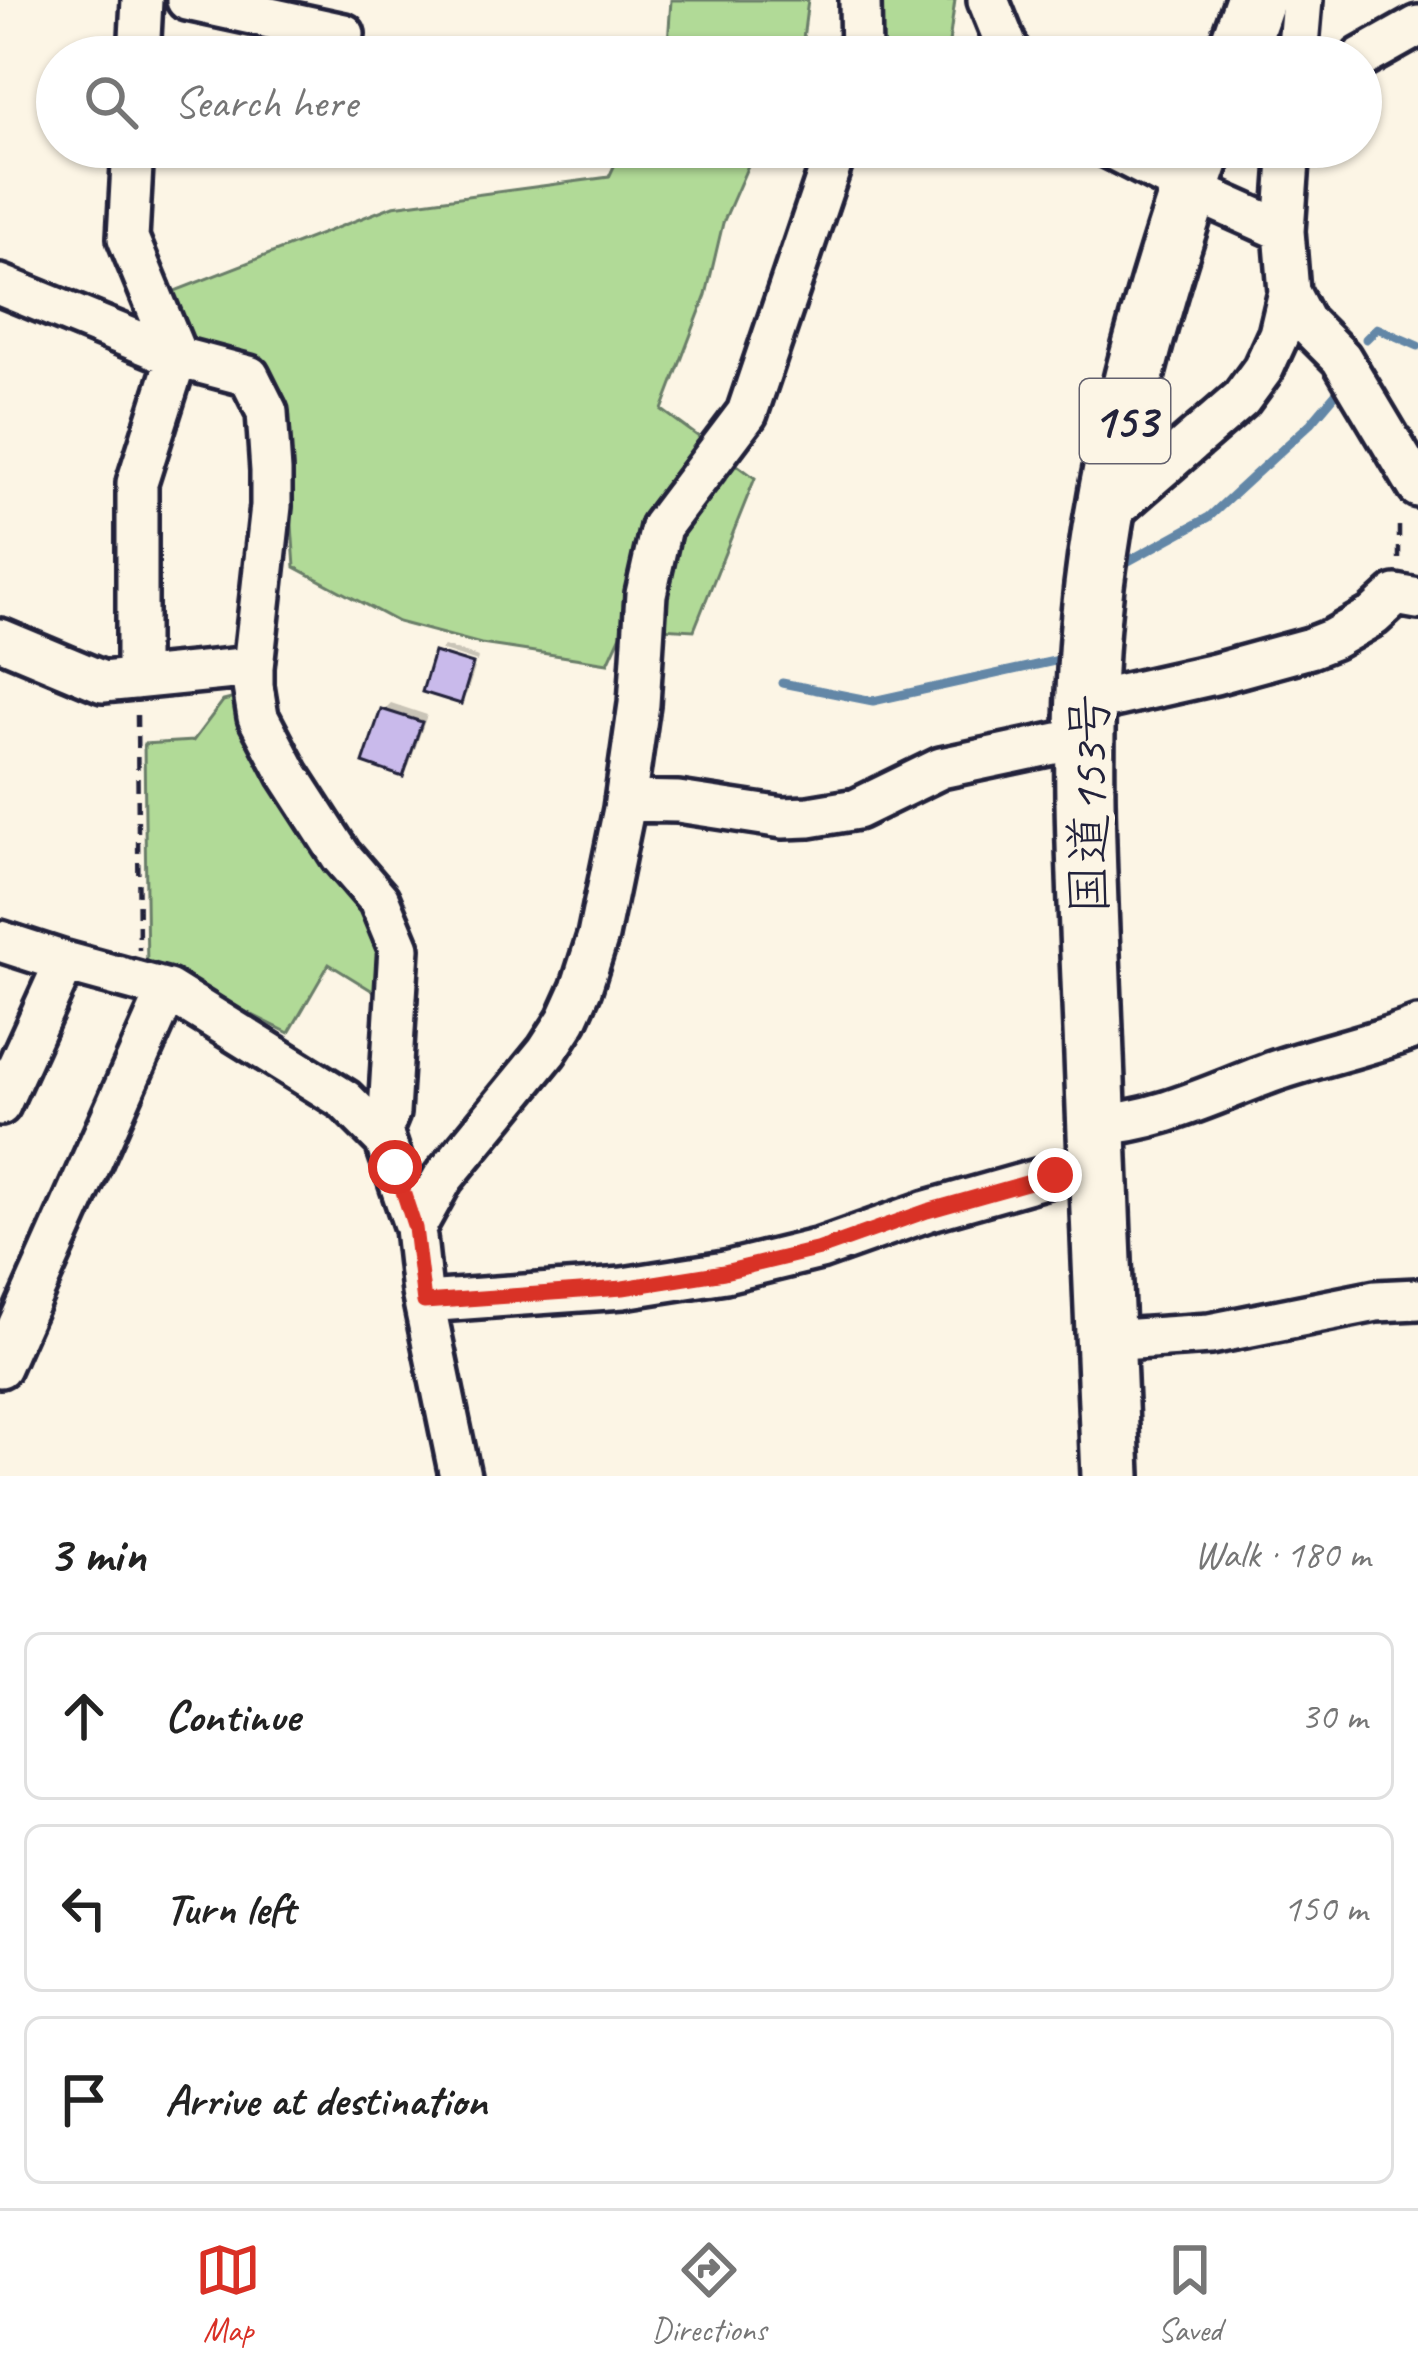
<!DOCTYPE html>
<meta charset="utf-8">
<style>
:root{--surface:#fff;--page:#f2f2f2;--text:#222;--muted:#767676;--line:#e0e0e0;--accent:#d93025}
body{margin:0;font-family:Caveat,"Klee One",sans-serif;background:var(--page);color:var(--text)}
.stop{position:absolute;width:36px;height:36px;margin:-27px;border:9px solid #d93025;border-radius:50%;background:#fff}
.stop.end{background:#d93025;border-color:#fff;box-shadow:0 3px 12px #0008}
.list{margin:0;padding:0;list-style:none}
h2{display:flex;justify-content:space-between;align-items:center;height:156px;margin:0;padding:0 48px;font-size:51px}
h2 small{font-size:39px;font-weight:400;color:var(--muted)}
.list li{display:grid;grid-template-columns:78px 1fr auto;gap:36px;align-items:center;box-sizing:border-box;height:168px;margin:0 24px 24px;padding:0 24px;border:3px solid var(--line);border-radius:18px}
.list b{display:block;font-size:45px;white-space:nowrap}
.list em{font-size:39px;font-style:normal;color:var(--muted)}
.icon{flex:none;width:66px;height:66px;fill:none;stroke:currentColor;stroke-width:2;stroke-linecap:round;stroke-linejoin:round}
.map{position:relative;flex:none;width:1418px;height:1476px;overflow:hidden}
.search{position:absolute;background:var(--surface);box-shadow:0 3px 9px #0004;left:36px;right:36px;top:36px;height:132px;display:flex;align-items:center;gap:30px;box-sizing:border-box;padding:0 42px;border-radius:66px;color:var(--muted);font-size:45px}
.sheet{height:732px;background:var(--surface)}
nav{display:flex;justify-content:space-around;align-items:center;box-sizing:border-box;height:168px;border-top:3px solid var(--line);background:var(--surface);font-size:33px;color:var(--muted)}
nav a{display:grid;justify-items:center;gap:6px}
nav .on{color:var(--accent)}
.map>svg:first-child{display:block}
.green{fill:#b1da97;stroke:#6a7e69;stroke-width:3}
.shadow{fill:#0003}
.lines{fill:none;stroke-linecap:round;stroke-linejoin:round}
.stream{stroke:#6387a7;stroke-width:9}
.building{fill:#c9baeb;stroke:#22223b;stroke-width:3}
.minor-casing{stroke:#22223b;stroke-width:48}
.highway-casing{stroke:#22223b;stroke-width:66}
.path{stroke:#22223b;stroke-width:4.5;stroke-dasharray:12 9;stroke-linecap:butt}
.minor{stroke:#fcf5e5;stroke-width:39}
.highway{stroke:#fcf5e5;stroke-width:57}
.route{stroke:#d93025;stroke-width:15}
.labels{text-anchor:middle;dominant-baseline:central;stroke-width:12;stroke-linejoin:round;paint-order:stroke}
.shield{fill:#fcf5e5;stroke:#63616e;stroke-width:3}
.shield-label{font-size:48px;font-weight:bold;fill:#22223b}
.street-label{font-size:51px;fill:#22223b;stroke:#fcf5e5}
</style>
<div class="map">
<svg width="1418" height="1476" viewBox="0 0 1418 1476">
<rect width="100%" height="100%" fill="#fcf5e5"/>
<filter id="ink" filterUnits="userSpaceOnUse"><feTurbulence type="fractalNoise" baseFrequency=".00833" numOctaves="2"/><feDisplacementMap in="SourceGraphic" scale="24" xChannelSelector="R" yChannelSelector="G"/><feConvolveMatrix kernelMatrix="1 2 1 2 8 2 1 2 1" color-interpolation-filters="sRGB"/></filter>
<g filter="url(#ink)">
<path class="green" d="M 671,0 L 808,0 L 803,39 L 795,57 L 662,57 L 668,43 Z
M 840,0 L 955,0 L 947,57 L 855,57 Z
M 623,147 L 756,147 L 723,223 L 706,295 L 662,410 L 755,478 L 694,630 L 625,626 L 608,663 L 481,644 L 398,622 L 295,567 L 285,427 L 190,349 L 167,294 L 393,206 L 609,177 Z
M 239,697 L 389,945 L 389,1001 L 329,964 L 289,1033 L 171,975 L 147,971 L 144,744 L 193,741 L 223,701 Z"/>
<path class="shadow" d="M 444,646 L 478,657 L 477,662 L 440,650 Z
M 436,656 L 475,668 L 467,693 L 460,700 Z
M 391,703 L 427,715 L 409,766 L 402,773 L 384,710 Z"/>
<g class="lines">
<path class="stream" d="M 1366,339 L 1377,328 L 1418,346
M 1123,564 L 1209,517 L 1311,423 L 1339,390
M 782,683 L 873,701 L 1059,660"/>
</g>
<path class="building" d="M 434,652 L 473,664 L 461,704 L 422,692 Z
M 381,709 L 422,722 L 403,777 L 363,763 Z"/>
<g class="lines">
<g class="minor-casing">
<path id="minor" d="M 187,0 L 344,34
M 860,0 L 861,57
M 988,0 L 1011,57
M 139,57 L 142,0
M 1297,57 L 1302,0
M 1361,58 L 1418,26
M 133,147 L 128,238 L 177,357 L 137,483 L 137,679
M 1108,147 L 1190,189 L 1284,231
M 0,285 L 177,357 L 249,376 L 267,412 L 271,471 L 271,506 L 253,667 L 253,686 L 258,717 L 288,774 L 341,856 L 379,900 L 399,948 L 389,1113 L 380,1135
M 1289,292 L 1304,321 L 1341,358 L 1418,487
M 1105,517 L 1241,399 L 1263,369 L 1279,334 L 1289,292 L 1284,231 L 1290,147
M 0,639 L 103,682 L 253,667
M 1086,703 L 1215,674 L 1310,648 L 1333,639 L 1373,616 L 1396,595 L 1418,599
M 625,801 L 678,802 L 783,818 L 809,817 L 857,809 L 941,768 L 1086,737
M 0,941 L 65,962 L 168,990 L 345,1100 L 385,1140 L 415,1228 L 422,1292 L 460,1476
M 0,1105 L 65,962
M 1096,1125 C 1159,1122 1217,1092 1275,1071 C 1322,1055 1371,1045 1418,1027
M 415,1228 L 443,1178 L 547,1051 L 567,1020 L 581,989 L 598,936 L 624,809 L 639,704 L 646,594 L 661,527 L 747,413 L 837,147
M 424,1302 L 623,1288 L 725,1272 L 820,1249 L 927,1211 L 1097,1163
M 1105,1341 L 1210,1334 L 1376,1301 L 1418,1299
M 0,1367 L 168,990"/>
</g>
<g class="highway-casing">
<path id="highway" d="M 1235,57 L 1255,0
M 1111,1476 C 1104,1319 1098,1161 1092,1004 C 1087,875 1079,743 1091,614 C 1106,456 1153,296 1204,147"/>
</g>
<path class="path" d="M 1399,559 L 1399,517
M 137,715 L 139,950"/>
<use href="#minor" class="minor"/>
<use href="#highway" class="highway"/>
</g>
</g>
<g class="lines" filter="url(#ink)">
<path class="route" d="M 395,1167 L 415,1228 L 424,1302 L 623,1288 L 724,1272 L 820,1249 L 927,1211 L 1055,1175"/>
</g>
<g class="labels">
<rect class="shield" x="1080" y="379" width="90" height="84" rx="9"/>
<g class="shield-label">
<text x="1125" y="421">153</text>
</g>
<g class="street-label">
<text transform="translate(1089 804) rotate(-90)">国道153号</text>
</g>
</g>
</svg>
<div class="stop" style="left:395px;top:1167px"></div>
<div class="stop end" style="left:1055px;top:1175px"></div>
<div class="search"><svg class="icon" aria-label="search" viewBox="0 0 24 24"><circle cx="10" cy="10" r="6"/><path d="M15 15l6 6"/></svg>Search here</div>
</div>
<section class="sheet">
<h2>3 min<small>Walk · 180 m</small></h2>
<ul class="list">
<li><svg class="icon" aria-label="ahead" viewBox="0 0 24 24"><path d="M12 20V5M6 11l6-6 6 6"/></svg><div><b>Continue</b></div><em>30 m</em></li>
<li><svg class="icon" aria-label="left" viewBox="0 0 24 24"><path d="M17 20v-9H6M10 6l-5 5 5 5"/></svg><div><b>Turn left</b></div><em>150 m</em></li>
<li><svg class="icon" aria-label="arrive" viewBox="0 0 24 24"><path d="M6 21V4h12l-3 4 3 4H6"/></svg><div><b>Arrive at destination</b></div></li>
</ul>
</section>
<nav>
<a class="on"><svg class="icon" aria-label="map" viewBox="0 0 24 24"><path d="M3 6l6-2 6 2 6-2v14l-6 2-6-2-6 2zM9 4v14M15 6v14"/></svg>Map</a>
<a><svg class="icon" aria-label="directions" viewBox="0 0 24 24"><path d="M12 3l9 9-9 9-9-9zM9 14v-3h6M13 9l2 2-2 2"/></svg>Directions</a>
<a><svg class="icon" aria-label="saved" viewBox="0 0 24 24"><path d="M7 4h10v16l-5-4-5 4z"/></svg>Saved</a>
</nav>
